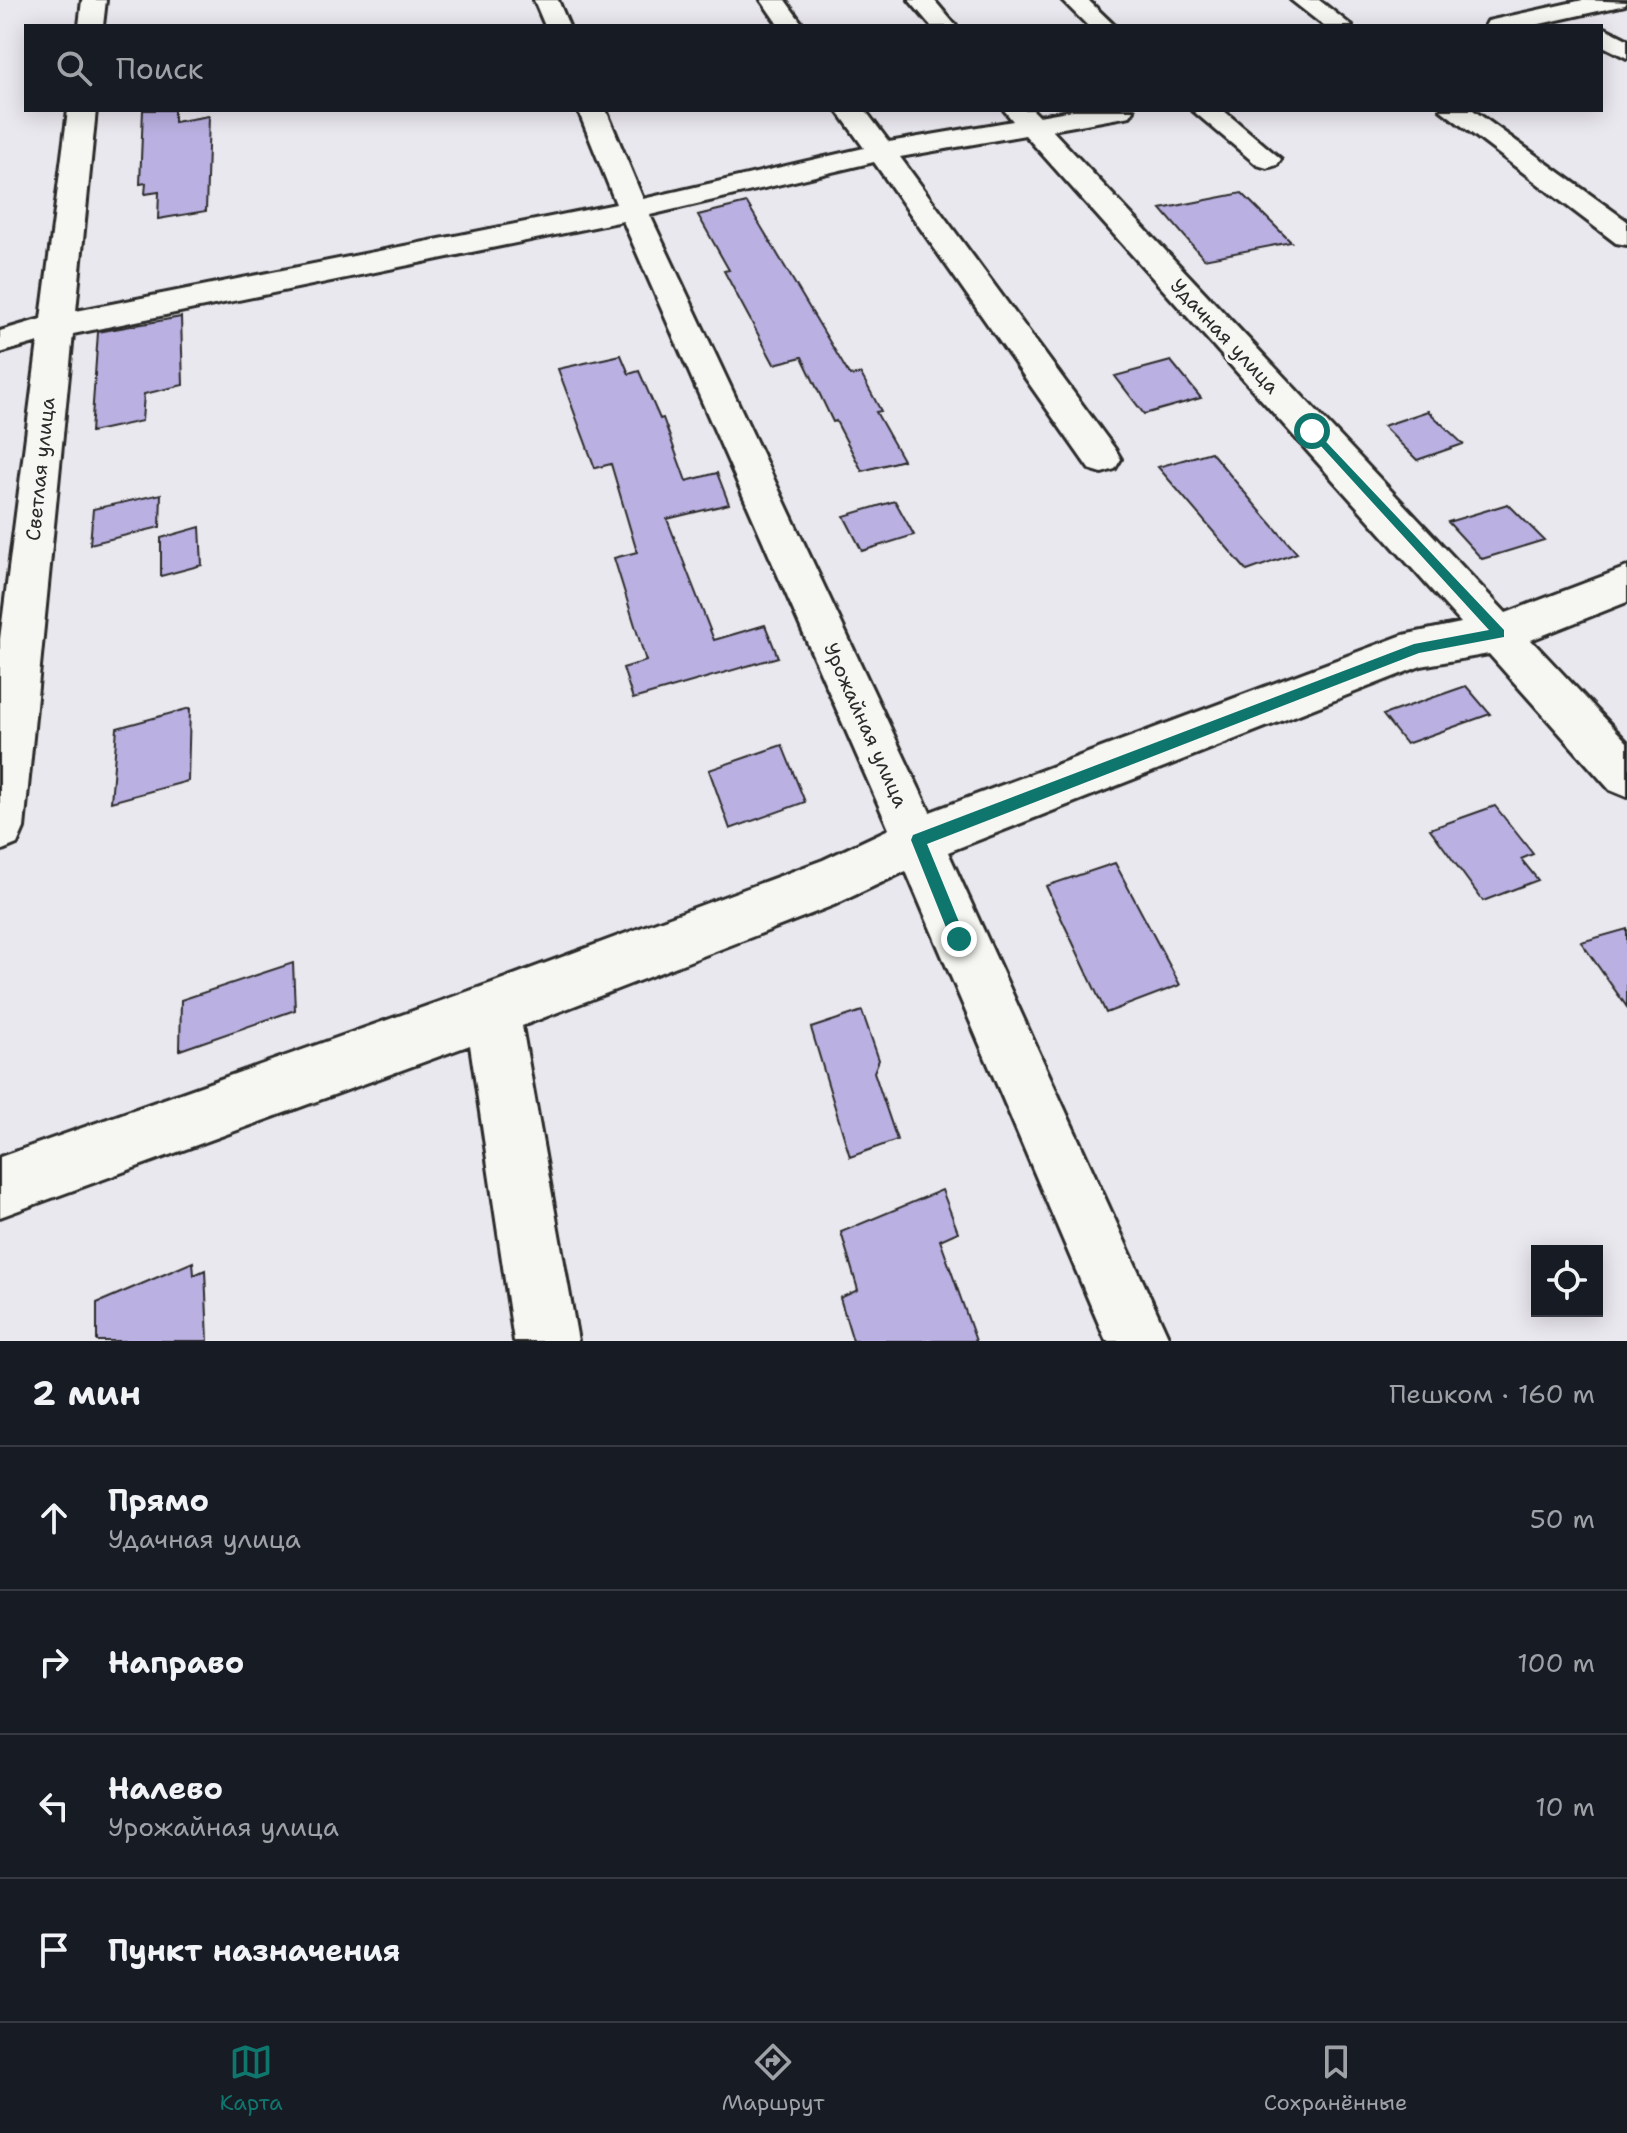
<!DOCTYPE html>
<html lang="ru">
<meta charset="utf-8">
<style>
:root{--surface:#171b24;--page:#20242c;--text:#f1f3f6;--muted:#9ea1a6;--line:#363941;--accent:#0f766e}
body{margin:0;font-family:"Shantell Sans",sans-serif;background:var(--page);color:var(--text)}
.controls{position:absolute;right:24px;bottom:24px;display:grid;overflow:hidden;border-radius:0px;box-shadow:0 4px 20px #0003}
.controls button{width:72px;height:72px;display:grid;place-items:center;padding:0;border:0;border-bottom:2px solid var(--line);background:var(--surface);color:var(--text);font:40px sans-serif}
.stop{position:absolute;width:24px;height:24px;margin:-18px;border:6px solid #0f766e;border-radius:50%;background:#fff}
.stop.end{background:#0f766e;border-color:#fff;box-shadow:0 2px 8px #0008}
.list{margin:0;padding:0;list-style:none}
h2{display:flex;justify-content:space-between;align-items:center;height:104px;margin:0;padding:0 32px;font-size:34px}
h2 small{font-size:26px;font-weight:400;color:var(--muted)}
.list li{display:grid;grid-template-columns:52px 1fr auto;gap:24px;align-items:center;box-sizing:border-box;height:144px;padding:0 32px;border-top:2px solid var(--line)}
.list b{display:block;font-size:30px;white-space:nowrap}
.list p{margin:0;font-size:26px;white-space:nowrap;color:var(--muted)}
.list em{font-size:26px;font-style:normal;color:var(--muted)}
.icon{flex:none;width:44px;height:44px;fill:none;stroke:currentColor;stroke-width:2;stroke-linecap:round;stroke-linejoin:round}
.map{position:relative;flex:none;width:1627px;height:1341px;overflow:hidden}
.search{position:absolute;background:var(--surface);box-shadow:0 4px 20px #0003;left:24px;right:24px;top:24px;height:88px;display:flex;align-items:center;gap:20px;box-sizing:border-box;padding:0 28px;border-radius:0px;color:var(--muted);font-size:30px}
.sheet{height:680px;background:var(--surface)}
nav{display:flex;justify-content:space-around;align-items:center;box-sizing:border-box;height:112px;border-top:2px solid var(--line);background:var(--surface);font-size:22px;color:var(--muted)}
nav a{display:grid;justify-items:center;gap:4px}
nav .on{color:var(--accent)}
.map>svg:first-child{display:block}
.building{fill:#bab0e1;stroke:#2b2b2b;stroke-width:2}
.lines{fill:none;stroke-linecap:round;stroke-linejoin:round}
.minor-casing{stroke:#2b2b2b;stroke-width:6}
.minor{fill:#f6f6f2;fill-rule:evenodd}
.route{fill:#0f766e}
.labels{text-anchor:middle;dominant-baseline:central;stroke-width:7;stroke-linejoin:round;paint-order:stroke}
.street-label{font-size:20px;fill:#2b2b2b;stroke:#f6f6f2}
</style>
<div class="map">
<svg width="1627" height="1341" viewBox="0 0 1627 1341">
<rect width="100%" height="100%" fill="#eae8ef"/>
<filter id="ink" filterUnits="userSpaceOnUse"><feTurbulence type="fractalNoise" baseFrequency=".0125" numOctaves="2"/><feDisplacementMap in="SourceGraphic" scale="16" xChannelSelector="R" yChannelSelector="G"/><feConvolveMatrix kernelMatrix="1 2 1 2 8 2 1 2 1" color-interpolation-filters="sRGB"/></filter>
<g filter="url(#ink)">
<path class="building" d="M 143,110 L 174,110 L 174,122 L 209,116 L 206,211 L 158,219 L 159,192 L 145,194 L 146,183 L 140,184 Z
M 1242,193 L 1291,242 L 1204,259 L 1161,209 Z
M 747,203 L 850,376 L 861,374 L 881,411 L 876,412 L 903,460 L 862,471 L 836,421 L 833,422 L 802,357 L 774,364 L 724,271 L 729,270 L 698,215 Z
M 181,317 L 183,385 L 144,394 L 142,421 L 91,432 L 98,332 Z
M 621,355 L 629,374 L 639,371 L 660,419 L 663,418 L 686,481 L 717,473 L 729,504 L 667,519 L 714,640 L 765,625 L 778,657 L 633,699 L 623,668 L 646,661 L 614,558 L 637,552 L 611,464 L 595,468 L 558,369 Z
M 1171,361 L 1201,398 L 1144,414 L 1115,376 Z
M 1428,411 L 1463,444 L 1417,460 L 1383,426 Z
M 1211,452 L 1255,505 L 1297,553 L 1247,571 L 1158,467 Z
M 161,494 L 160,527 L 90,544 L 93,509 Z
M 895,501 L 914,535 L 862,551 L 844,516 Z
M 1508,504 L 1544,540 L 1482,559 L 1448,522 Z
M 200,527 L 202,565 L 161,576 L 161,538 Z
M 1466,686 L 1490,714 L 1406,744 L 1383,715 Z
M 190,708 L 188,781 L 111,802 L 117,728 Z
M 782,745 L 805,802 L 730,829 L 709,770 Z
M 1495,806 L 1533,854 L 1521,859 L 1538,880 L 1483,901 L 1430,829 Z
M 1115,863 L 1180,985 L 1106,1013 L 1046,886 Z
M 1627,929 L 1627,1007 L 1581,942 Z
M 293,963 L 295,1010 L 180,1050 L 181,1000 Z
M 862,1011 L 879,1060 L 874,1072 L 897,1140 L 850,1157 L 811,1028 Z
M 942,1190 L 958,1232 L 940,1240 L 976,1341 L 853,1341 L 840,1298 L 858,1290 L 841,1232 Z
M 193,1262 L 194,1275 L 205,1270 L 208,1341 L 97,1341 L 97,1303 Z"/>
<g class="lines">
<g class="minor-casing">
<path id="minor" d="M 82,0 L 106,0 L 103,26 L 79,26 Z
M 534,0 L 558,0 L 569,26 L 545,26 Z
M 761,0 L 785,0 L 804,26 L 779,26 Z
M 909,0 L 934,0 L 956,26 L 931,26 Z
M 1062,0 L 1088,0 L 1115,26 L 1088,26 Z
M 1291,0 L 1319,0 L 1352,26 L 1324,26 Z
M 1583,0 L 1627,2 L 1625,5 L 1531,26 L 1485,26 L 1488,21 Z
M 1601,26 L 1627,39 L 1627,58 L 1601,45 Z
M 68,110 L 96,110 L 76,311 L 616,204 L 578,110 L 606,110 L 643,199 L 864,148 L 837,110 L 865,110 L 889,142 L 1013,121 L 1004,110 L 1033,110 L 1039,116 L 1073,110 L 1134,110 L 1130,116 L 1052,130 L 1506,613 L 1627,567 L 1627,602 L 1531,640 L 1627,742 L 1627,797 L 1610,790 L 1489,654 L 1421,666 L 948,852 L 1170,1341 L 1106,1341 L 906,871 L 834,905 L 522,1026 L 578,1341 L 514,1341 L 470,1045 L 0,1217 L 0,1157 L 492,983 L 823,860 L 889,829 L 623,221 L 73,334 L 24,828 L 17,844 L 0,851 L 0,639 L 38,342 L 0,353 L 0,331 L 41,319 ZM 1025,135 L 1461,623 L 1403,635 L 930,812 L 650,215 L 874,162 L 1089,469 L 1102,473 L 1115,469 L 1121,459 L 1115,449 L 900,157 Z
M 1192,110 L 1223,110 L 1281,159 L 1277,165 L 1267,168 L 1257,165 Z
M 1441,110 L 1473,110 L 1627,221 L 1627,245 L 1616,243 Z"/>
</g>
<use href="#minor" class="minor"/>
</g>
</g>
<path class="route" d="M 1312,427 L 1504,630 L 1504,637 L 1419,653 L 927,844 L 966,939 L 959,947 L 953,945 L 911,840 L 913,835 L 1414,644 L 1489,630 L 1309,433 L 1307,431 Z"/>
<g class="labels">
<g class="street-label">
<text transform="translate(1225 336) rotate(47)">Удачная улица</text>
<text transform="translate(40 469) rotate(-84)">Светлая улица</text>
<text transform="translate(866 725) rotate(66)">Урожайная улица</text>
</g>
</g>
</svg>
<div class="controls">
<button><svg class="icon" aria-label="locate" viewBox="0 0 24 24"><circle cx="12" cy="12" r="6"/><path d="M12 2v4M12 18v4M2 12h4M18 12h4"/></svg></button>
</div>
<div class="stop" style="left:1312px;top:431px"></div>
<div class="stop end" style="left:959px;top:939px"></div>
<div class="search"><svg class="icon" aria-label="search" viewBox="0 0 24 24"><circle cx="10" cy="10" r="6"/><path d="M15 15l6 6"/></svg>Поиск</div>
</div>
<section class="sheet">
<h2>2 мин<small>Пешком · 160 m</small></h2>
<ul class="list">
<li><svg class="icon" aria-label="ahead" viewBox="0 0 24 24"><path d="M12 20V5M6 11l6-6 6 6"/></svg><div><b>Прямо</b><p>Удачная улица</p></div><em>50 m</em></li>
<li><svg class="icon" aria-label="right" viewBox="0 0 24 24"><path d="M7 20v-9h11M14 6l5 5-5 5"/></svg><div><b>Направо</b></div><em>100 m</em></li>
<li><svg class="icon" aria-label="left" viewBox="0 0 24 24"><path d="M17 20v-9H6M10 6l-5 5 5 5"/></svg><div><b>Налево</b><p>Урожайная улица</p></div><em>10 m</em></li>
<li><svg class="icon" aria-label="arrive" viewBox="0 0 24 24"><path d="M6 21V4h12l-3 4 3 4H6"/></svg><div><b>Пункт назначения</b></div></li>
</ul>
</section>
<nav>
<a class="on"><svg class="icon" aria-label="map" viewBox="0 0 24 24"><path d="M3 6l6-2 6 2 6-2v14l-6 2-6-2-6 2zM9 4v14M15 6v14"/></svg>Карта</a>
<a><svg class="icon" aria-label="directions" viewBox="0 0 24 24"><path d="M12 3l9 9-9 9-9-9zM9 14v-3h6M13 9l2 2-2 2"/></svg>Маршрут</a>
<a><svg class="icon" aria-label="saved" viewBox="0 0 24 24"><path d="M7 4h10v16l-5-4-5 4z"/></svg>Сохранённые</a>
</nav>
